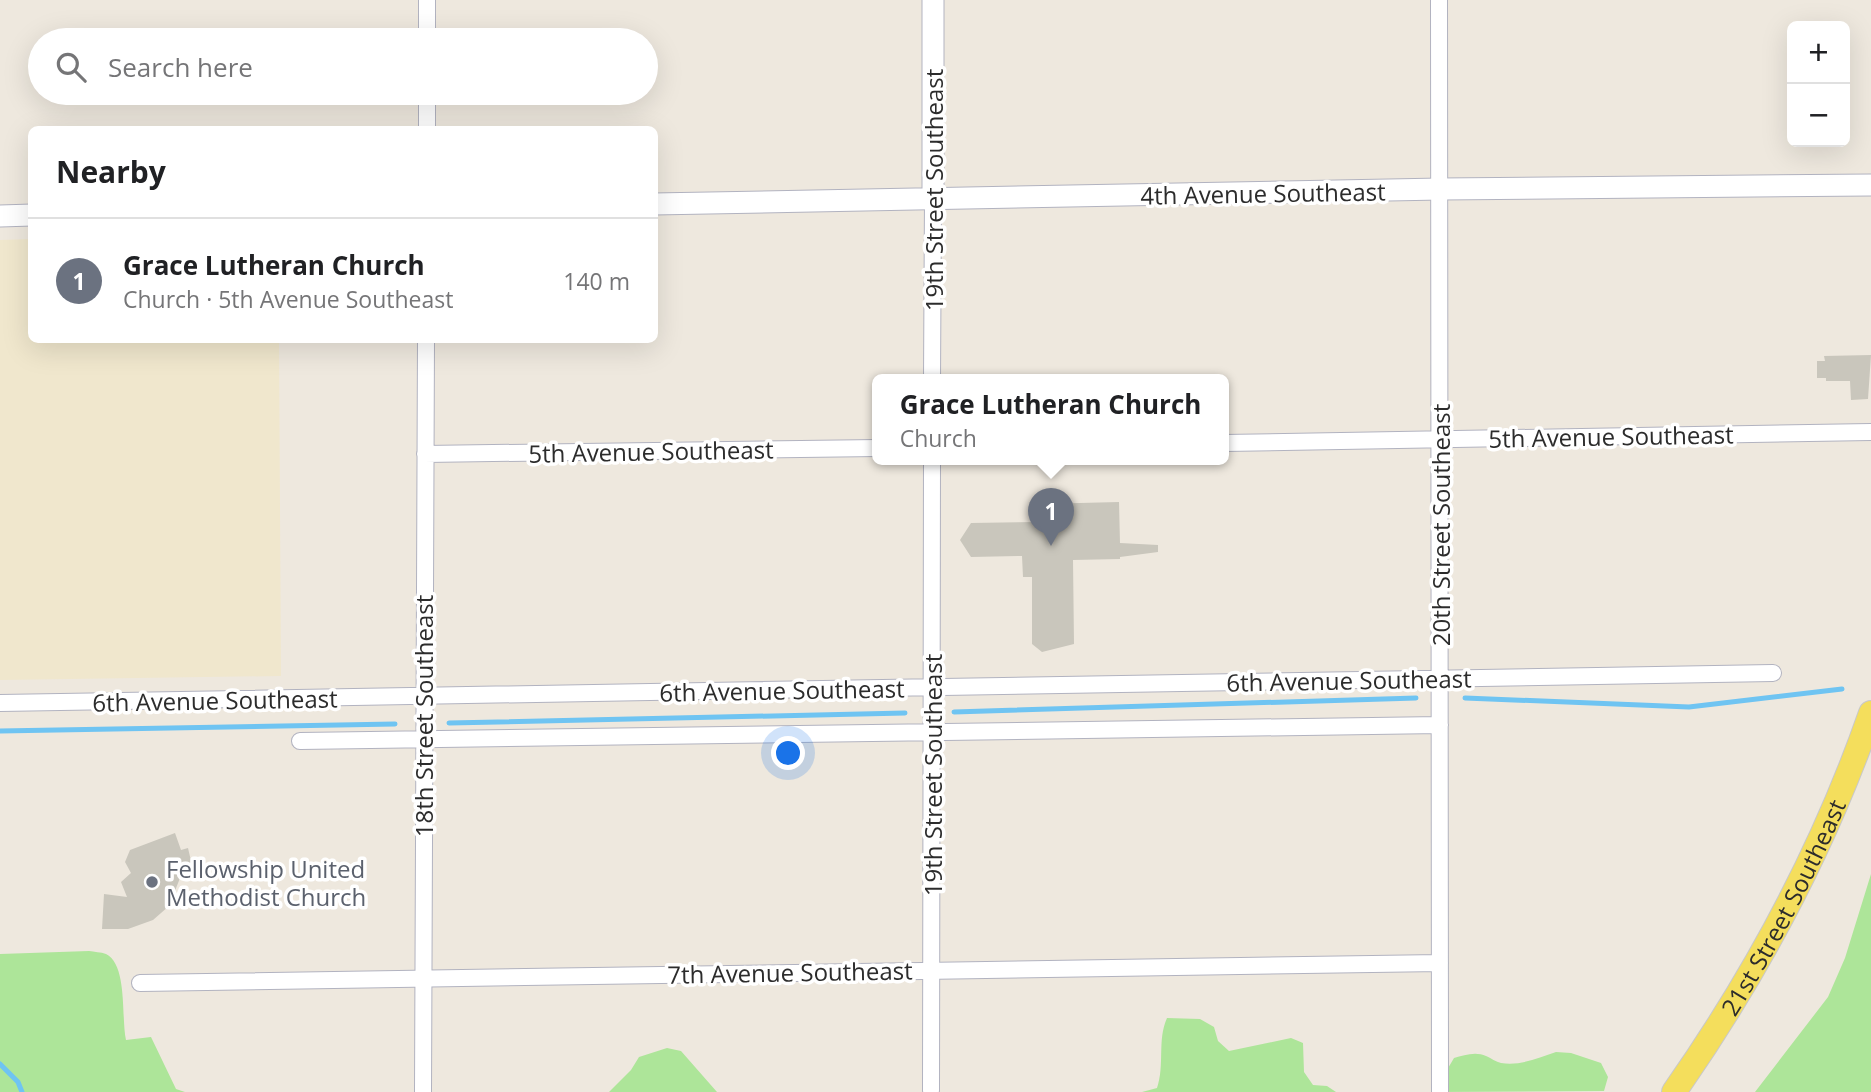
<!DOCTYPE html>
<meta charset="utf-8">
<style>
:root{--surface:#fff;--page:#f2f2f2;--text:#202124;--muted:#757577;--line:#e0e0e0;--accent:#111827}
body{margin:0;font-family:"Open Sans",sans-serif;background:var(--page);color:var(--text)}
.controls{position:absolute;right:21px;top:21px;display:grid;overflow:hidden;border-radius:10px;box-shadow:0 7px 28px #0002}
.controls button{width:63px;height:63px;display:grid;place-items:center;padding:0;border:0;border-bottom:2px solid var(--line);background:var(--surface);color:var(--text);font:35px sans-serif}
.you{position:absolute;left:789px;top:754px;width:24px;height:24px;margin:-18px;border:5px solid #fff;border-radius:50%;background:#1a73e8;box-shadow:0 0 0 10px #1a73e833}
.badge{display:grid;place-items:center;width:46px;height:46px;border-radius:50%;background:var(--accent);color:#fff;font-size:23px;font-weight:700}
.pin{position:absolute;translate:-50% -58px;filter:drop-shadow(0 2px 4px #0008)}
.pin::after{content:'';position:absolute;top:37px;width:24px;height:21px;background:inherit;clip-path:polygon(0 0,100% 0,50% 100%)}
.popup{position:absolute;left:872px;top:374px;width:357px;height:91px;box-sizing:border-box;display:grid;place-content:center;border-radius:10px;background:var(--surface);filter:drop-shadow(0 2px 5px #0005);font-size:23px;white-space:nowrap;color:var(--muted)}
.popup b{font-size:26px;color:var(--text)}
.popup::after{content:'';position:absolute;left:50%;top:100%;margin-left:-14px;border:14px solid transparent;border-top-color:var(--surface)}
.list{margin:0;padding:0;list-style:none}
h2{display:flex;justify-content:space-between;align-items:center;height:91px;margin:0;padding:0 28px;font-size:30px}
h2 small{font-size:23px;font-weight:400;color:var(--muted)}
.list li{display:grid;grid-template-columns:46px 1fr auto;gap:21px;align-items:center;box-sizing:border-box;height:126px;padding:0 28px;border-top:2px solid var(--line)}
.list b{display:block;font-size:26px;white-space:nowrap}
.list p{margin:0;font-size:23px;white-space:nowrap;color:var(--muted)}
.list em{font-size:23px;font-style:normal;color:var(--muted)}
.icon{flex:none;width:38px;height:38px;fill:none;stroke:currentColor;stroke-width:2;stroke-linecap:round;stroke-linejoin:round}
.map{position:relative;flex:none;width:1871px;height:1092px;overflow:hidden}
.search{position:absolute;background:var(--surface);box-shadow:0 7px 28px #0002;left:28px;top:28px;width:630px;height:77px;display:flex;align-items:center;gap:18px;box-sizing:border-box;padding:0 24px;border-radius:38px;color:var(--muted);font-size:26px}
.panel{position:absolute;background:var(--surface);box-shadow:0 7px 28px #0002;left:28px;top:126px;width:630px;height:217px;border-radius:10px}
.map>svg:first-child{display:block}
.education{fill:#f0e7cd}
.green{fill:#ade599}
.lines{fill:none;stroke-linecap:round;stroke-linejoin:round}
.stream{stroke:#6fc4f2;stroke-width:5}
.building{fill:#c9c6bc}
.street-casing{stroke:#b2b3c0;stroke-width:18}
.secondary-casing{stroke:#b2b3c0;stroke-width:23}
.primary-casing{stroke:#c8c8c8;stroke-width:26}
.street{stroke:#fff;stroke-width:16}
.secondary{stroke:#fff;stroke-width:21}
.primary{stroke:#f4de5c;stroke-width:24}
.worship-dot{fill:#6b7280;stroke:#fff;stroke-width:2.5}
.labels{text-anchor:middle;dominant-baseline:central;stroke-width:7;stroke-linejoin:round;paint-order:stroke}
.street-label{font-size:24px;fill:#2c2c2c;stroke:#fff}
.worship-label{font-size:24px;fill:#5b616d;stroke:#fff;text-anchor:start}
</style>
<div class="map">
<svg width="1871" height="1092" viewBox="0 0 1871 1092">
<rect width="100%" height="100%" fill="#eee8de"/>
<path class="education" d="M 31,239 L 32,340 L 279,340 L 281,676 L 0,680 L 0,240 Z"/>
<path class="green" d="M 1871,874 L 1871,1092 L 1755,1092 L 1828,997 L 1845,958 Z
M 89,951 C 94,952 101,952 106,954 C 128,965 121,1018 126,1040 L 151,1037 L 176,1089 L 185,1092 L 0,1092 L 0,954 Z
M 1167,1018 L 1200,1019 L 1214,1027 L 1218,1041 L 1229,1051 L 1291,1038 L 1303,1043 L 1304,1072 L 1313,1085 L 1327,1086 L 1336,1092 L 1142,1092 L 1157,1088 C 1165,1065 1157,1040 1167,1018 Z
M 667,1048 L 681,1051 L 717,1092 L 609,1092 L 631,1070 L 639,1057 Z
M 1556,1052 L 1571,1053 L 1601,1063 L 1608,1077 L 1604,1091 L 1434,1092 L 1454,1058 C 1464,1055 1476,1051 1486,1056 C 1491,1058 1496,1062 1501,1063 C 1521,1066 1538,1058 1556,1052 Z"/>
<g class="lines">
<path class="stream" d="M 1465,698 L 1689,707 L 1842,689
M 954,712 L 1416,698
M 449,723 L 905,713
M 0,731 L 395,724
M 0,1064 L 18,1082 L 22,1092"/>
</g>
<path class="building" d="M 1871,355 L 1868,399 L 1851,400 L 1850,381 L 1826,381 L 1826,378 L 1817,378 L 1817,361 L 1825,361 L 1824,356 Z
M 1119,502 L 1120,543 L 1158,545 L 1158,552 L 1120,557 L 1120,559 L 1073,560 L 1074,644 L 1042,652 L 1032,644 L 1032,577 L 1023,577 L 1022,556 L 971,557 L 960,540 L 971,523 L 1041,522 L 1040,504 Z
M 175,833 L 181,850 L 188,848 L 191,861 L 187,873 L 182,873 L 169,906 L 153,920 L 128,929 L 102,929 L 104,894 L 127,897 L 121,882 L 131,873 L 125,862 L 130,850 Z"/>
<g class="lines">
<g class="street-casing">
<path id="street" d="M 1439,0 L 1440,1092
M 427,40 L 427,0
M 427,130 L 427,93
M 932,380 L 933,199
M 1224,443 L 1871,432
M 425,454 L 878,448
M 0,703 L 1773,673
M 300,741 L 1440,725
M 140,983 L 1440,963
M 931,1090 L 932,460
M 423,1092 L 426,340"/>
</g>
<g class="secondary-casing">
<path id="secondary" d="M 933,199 L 933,0
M 654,204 L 1441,189 L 1871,185
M 0,216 L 32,215"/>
</g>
<g class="primary-casing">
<g id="primary">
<path id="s1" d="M 1674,1092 C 1756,975 1824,848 1871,713"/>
</g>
</g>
<use href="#street" class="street"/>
<use href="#secondary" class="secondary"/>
<use href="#primary" class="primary"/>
</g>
<circle class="worship-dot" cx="152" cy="882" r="7"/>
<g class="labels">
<g class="street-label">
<text transform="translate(933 190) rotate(-90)">19th Street Southeast</text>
<text transform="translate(1263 193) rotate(-1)">4th Avenue Southeast</text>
<text transform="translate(1611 436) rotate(-1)">5th Avenue Southeast</text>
<text transform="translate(651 451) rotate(-1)">5th Avenue Southeast</text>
<text transform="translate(1440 525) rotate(-90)">20th Street Southeast</text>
<text transform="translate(1349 680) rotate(-1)">6th Avenue Southeast</text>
<text transform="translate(782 690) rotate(-1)">6th Avenue Southeast</text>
<text transform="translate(215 700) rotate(-1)">6th Avenue Southeast</text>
<text transform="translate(423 716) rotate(-90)">18th Street Southeast</text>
<text transform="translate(932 775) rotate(-90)">19th Street Southeast</text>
<text stroke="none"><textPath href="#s1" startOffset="215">21st Street Southeast</textPath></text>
<text transform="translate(790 972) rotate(-1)">7th Avenue Southeast</text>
</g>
<g class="worship-label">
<text x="166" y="868">Fellowship United<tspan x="166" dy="28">Methodist Church</tspan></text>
</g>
</g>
</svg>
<div class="controls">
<button>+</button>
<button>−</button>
</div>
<div class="you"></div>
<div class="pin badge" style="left:1051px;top:546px;background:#6b7280">1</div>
<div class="popup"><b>Grace Lutheran Church</b>Church</div>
<div class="search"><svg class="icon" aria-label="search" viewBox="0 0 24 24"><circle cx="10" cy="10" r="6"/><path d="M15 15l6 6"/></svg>Search here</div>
<section class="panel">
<h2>Nearby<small></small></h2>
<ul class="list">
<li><span class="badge" style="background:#6b7280">1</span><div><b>Grace Lutheran Church</b><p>Church · 5th Avenue Southeast</p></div><em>140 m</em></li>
</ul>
</section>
</div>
